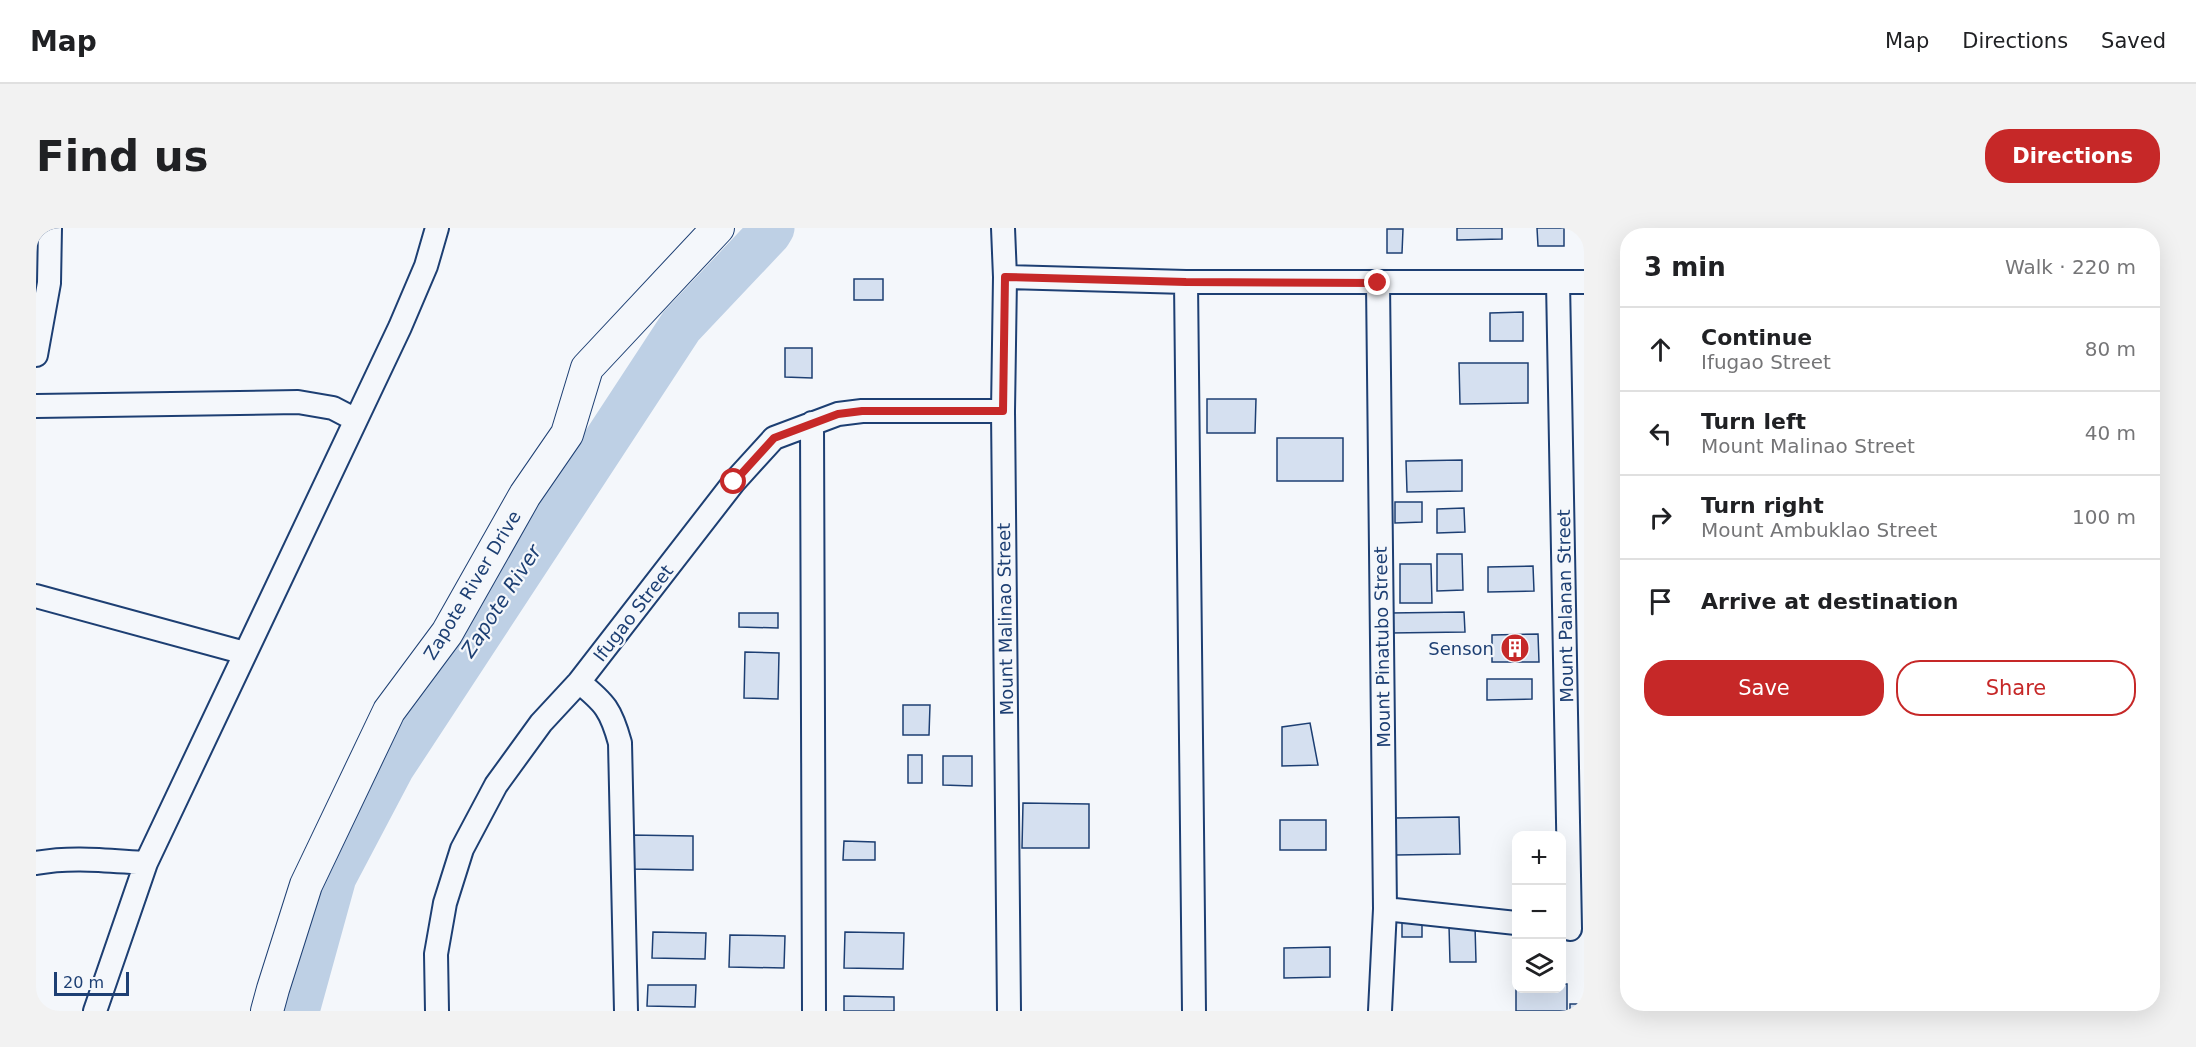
<!DOCTYPE html>
<meta charset="utf-8">
<style>
:root{--surface:#fff;--page:#f2f2f2;--text:#202124;--muted:#757577;--line:#e0e0e0;--accent:#c62828}
body{margin:0;font-family:"DejaVu Sans",sans-serif;background:var(--page);color:var(--text)}
.controls{position:absolute;right:18px;bottom:18px;display:grid;overflow:hidden;border-radius:12px;box-shadow:0 6px 24px #0002}
.controls button{width:54px;height:54px;display:grid;place-items:center;padding:0;border:0;border-bottom:2px solid var(--line);background:var(--surface);color:var(--text);font:30px sans-serif}
.scale{position:absolute;left:18px;bottom:15px;width:75px;box-sizing:border-box;padding-left:6px;border:3px solid #1d3f73;border-top:0;font-size:16px;line-height:21px;white-space:nowrap;color:#1d3f73;-webkit-text-stroke:4px #f4f7fb;paint-order:stroke}
.stop{position:absolute;width:18px;height:18px;margin:-14px;border:4px solid #c62828;border-radius:50%;background:#fff}
.stop.end{background:#c62828;border-color:#fff;box-shadow:0 2px 6px #0008}
.list{margin:0;padding:0;list-style:none}
h2{display:flex;justify-content:space-between;align-items:center;height:78px;margin:0;padding:0 24px;font-size:26px}
h2 small{font-size:20px;font-weight:400;color:var(--muted)}
.list li{display:grid;grid-template-columns:39px 1fr auto;gap:18px;align-items:center;box-sizing:border-box;height:84px;padding:0 24px;border-top:2px solid var(--line)}
.list b{display:block;font-size:22px;white-space:nowrap}
.list p{margin:0;font-size:20px;white-space:nowrap;color:var(--muted)}
.list em{font-size:20px;font-style:normal;color:var(--muted)}
.actions{display:flex;gap:12px;padding:18px 24px}
.actions a{flex:1;padding:14px 0;border:2px solid var(--accent);border-radius:24px;text-align:center;font-size:21px;color:var(--accent)}
.actions .main{background:var(--accent);color:#fff}
.icon{flex:none;width:33px;height:33px;fill:none;stroke:currentColor;stroke-width:2;stroke-linecap:round;stroke-linejoin:round}
.map{position:relative;flex:none;width:1548px;height:783px;overflow:hidden;border-radius:24px}
header{display:flex;align-items:center;gap:36px;box-sizing:border-box;height:84px;padding:0 30px;background:var(--surface);border-bottom:2px solid var(--line)}
header strong{font-size:28px}
nav{display:flex;gap:33px;margin-inline-start:auto;font-size:21px}
.intro{display:flex;align-items:center;justify-content:space-between;box-sizing:border-box;height:144px;padding:0 36px}
h1{margin:0;font-size:42px}
.button{padding:15px 27px;border-radius:24px;background:var(--accent);color:#fff;font-size:21px;font-weight:700}
main{display:flex;gap:36px;padding:0 36px}
aside{flex:1;background:var(--surface);border-radius:24px;box-shadow:0 6px 24px #0002}
.map>svg:first-child{display:block}
.lines{fill:none;stroke-linecap:round;stroke-linejoin:round}
.river{stroke:#bed0e5;stroke-width:45}
.building{fill:#d5e0f0;stroke:#1d3f73;stroke-width:1.5}
.street-casing{stroke:#1d3f73;stroke-width:26}
.secondary-casing{stroke:#1d3f73;stroke-width:34}
.street{stroke:#f4f7fb;stroke-width:22}
.secondary{stroke:#f4f7fb;stroke-width:32}
.route{stroke:#c62828;stroke-width:8}
.labels{text-anchor:middle;dominant-baseline:central;stroke-width:4.5;stroke-linejoin:round;paint-order:stroke}
.street-label{font-size:18px;fill:#1d3f73;stroke:#f4f7fb}
.poi-label{font-size:18px;fill:#1d3f73;stroke:#f4f7fb;text-anchor:end}
.water-label{font-size:20px;font-style:italic;fill:#1d3f73;stroke:#f4f7fb}
</style>
<header>
<strong>Map</strong>
<nav><a>Map</a><a>Directions</a><a>Saved</a></nav>
</header>
<div class="intro"><h1>Find us</h1><a class="button">Directions</a></div>
<main>
<div class="map">
<svg width="1548" height="783" viewBox="0 0 1548 783">
<rect width="100%" height="100%" fill="#f4f7fb"/>
<g class="lines">
<path class="river" d="M 261,783 L 298,649 L 356,539 L 645,98 L 733,5 L 736,0"/>
</g>
<path class="building" d="M 1421,0 L 1466,0 L 1466,11 L 1421,12 Z
M 1501,0 L 1528,0 L 1528,18 L 1502,18 Z
M 1351,1 L 1367,1 L 1366,25 L 1351,25 Z
M 818,51 L 847,51 L 847,72 L 818,72 Z
M 1487,84 L 1487,113 L 1454,113 L 1454,85 Z
M 749,120 L 776,120 L 776,150 L 749,149 Z
M 1423,135 L 1492,135 L 1492,175 L 1424,176 Z
M 1171,171 L 1220,171 L 1219,205 L 1171,205 Z
M 1241,210 L 1307,210 L 1307,253 L 1241,253 Z
M 1426,232 L 1426,263 L 1371,264 L 1370,233 Z
M 1359,274 L 1386,274 L 1386,294 L 1359,295 Z
M 1428,280 L 1429,304 L 1401,305 L 1401,281 Z
M 1401,326 L 1426,326 L 1427,362 L 1401,363 Z
M 1364,336 L 1395,336 L 1396,375 L 1364,375 Z
M 1497,338 L 1498,363 L 1452,364 L 1452,339 Z
M 1428,384 L 1429,404 L 1354,405 L 1354,385 Z
M 703,385 L 742,385 L 742,400 L 703,399 Z
M 1502,406 L 1503,434 L 1456,434 L 1456,407 Z
M 709,424 L 743,425 L 742,471 L 708,470 Z
M 1451,451 L 1496,451 L 1496,471 L 1451,472 Z
M 867,477 L 894,477 L 893,507 L 867,507 Z
M 1274,495 L 1282,537 L 1246,538 L 1246,499 Z
M 872,527 L 886,527 L 886,555 L 872,555 Z
M 907,528 L 936,528 L 936,558 L 907,557 Z
M 987,575 L 1053,576 L 1053,620 L 986,620 Z
M 1423,589 L 1424,626 L 1360,627 L 1359,590 Z
M 1244,592 L 1290,592 L 1290,622 L 1244,622 Z
M 594,607 L 657,608 L 657,642 L 593,641 Z
M 808,613 L 839,614 L 839,632 L 807,632 Z
M 1366,687 L 1386,687 L 1386,709 L 1366,709 Z
M 1413,698 L 1439,698 L 1440,734 L 1414,734 Z
M 617,704 L 670,705 L 669,731 L 616,730 Z
M 809,704 L 868,705 L 867,741 L 808,740 Z
M 694,707 L 749,708 L 748,740 L 693,739 Z
M 1294,719 L 1294,749 L 1248,750 L 1248,720 Z
M 1526,756 L 1531,756 L 1531,783 L 1480,783 L 1480,757 L 1480,760 L 1526,760 Z
M 612,757 L 660,757 L 659,779 L 611,778 Z
M 808,768 L 858,769 L 858,783 L 808,783 Z
M 1534,776 L 1548,776 L 1548,783 L 1534,783 Z"/>
<g class="lines">
<g class="street-casing">
<path id="street" d="M 967,0 L 969,49 L 967,183 L 973,783
M 969,49 L 1150,54 L 1548,54
M 1150,54 L 1158,783
M 1522,54 L 1534,701
M 1342,55 L 1349,681 L 1344,783
M 0,127 L 13,55 L 14,0
M 0,178 L 262,174 L 297,180 L 320,192
M 776,195 L 778,783
M 0,368 L 209,425
M 543,454 C 569,475 575,482 584,515 L 590,783
M 0,635 C 36,628 74,633 110,635
M 1349,681 L 1480,695
M 59,783 L 110,635 L 364,99 L 390,38 L 401,0
M 401,783 L 400,726 L 409,675 L 426,621 L 460,557 L 505,495 L 543,454 L 698,254 L 738,210 L 802,186 L 826,183 L 967,183"/>
</g>
<g class="secondary-casing">
<path id="secondary" d="M 231,783 L 237,761 L 270,657 L 353,483 L 411,405 L 489,267 L 531,206 L 551,140 L 682,0"/>
</g>
<use href="#street" class="street"/>
<use href="#secondary" class="secondary"/>
</g>
<g class="lines">
<path class="route" d="M 698,254 L 738,210 L 802,186 L 826,183 L 967,183 L 969,49 L 1150,54 L 1342,55"/>
</g>
<defs>
<g id="building-disc" transform="scale(1.5)"><circle r="9.5" fill="#c62828" stroke="#f4f7fb"/><path d="M-4-6H4V6H1V3H-1V6H-4ZM-2.5-4.3h1.7v1.8h-1.7ZM.8-4.3h1.7v1.8H.8ZM-2.5-1h1.7V.8h-1.7ZM.8-1h1.7V.8H.8Z" fill="#fff"/></g>
</defs>
<g fill-rule="evenodd">
<use href="#building-disc" x="1479" y="420"/>
</g>
<g class="labels">
<g class="street-label">
<text transform="translate(436 357) rotate(-59)">Zapote River Drive</text>
<text transform="translate(1529 378) rotate(-91)">Mount Palanan Street</text>
<text transform="translate(597 385) rotate(-52)">Ifugao Street</text>
<text transform="translate(969 391) rotate(-91)">Mount Malinao Street</text>
<text transform="translate(1346 419) rotate(-91)">Mount Pinatubo Street</text>
</g>
<g class="poi-label">
<text x="1458" y="420">Senson</text>
</g>
<g class="water-label">
<text transform="translate(465 373) rotate(-57)">Zapote River</text>
</g>
</g>
</svg>
<div class="controls">
<button>+</button>
<button>−</button>
<button><svg class="icon" aria-label="layers" viewBox="0 0 24 24"><path d="M12 4l9 5-9 5-9-5zM3 14l9 5 9-5"/></svg></button>
</div>
<div class="scale">20 m</div>
<div class="stop" style="left:698px;top:254px"></div>
<div class="stop end" style="left:1342px;top:55px"></div>
</div>
<aside>
<h2>3 min<small>Walk · 220 m</small></h2>
<ul class="list">
<li><svg class="icon" aria-label="ahead" viewBox="0 0 24 24"><path d="M12 20V5M6 11l6-6 6 6"/></svg><div><b>Continue</b><p>Ifugao Street</p></div><em>80 m</em></li>
<li><svg class="icon" aria-label="left" viewBox="0 0 24 24"><path d="M17 20v-9H6M10 6l-5 5 5 5"/></svg><div><b>Turn left</b><p>Mount Malinao Street</p></div><em>40 m</em></li>
<li><svg class="icon" aria-label="right" viewBox="0 0 24 24"><path d="M7 20v-9h11M14 6l5 5-5 5"/></svg><div><b>Turn right</b><p>Mount Ambuklao Street</p></div><em>100 m</em></li>
<li><svg class="icon" aria-label="arrive" viewBox="0 0 24 24"><path d="M6 21V4h12l-3 4 3 4H6"/></svg><div><b>Arrive at destination</b></div></li>
</ul>
<div class="actions"><a class="main">Save</a><a>Share</a></div>
</aside>
</main>
